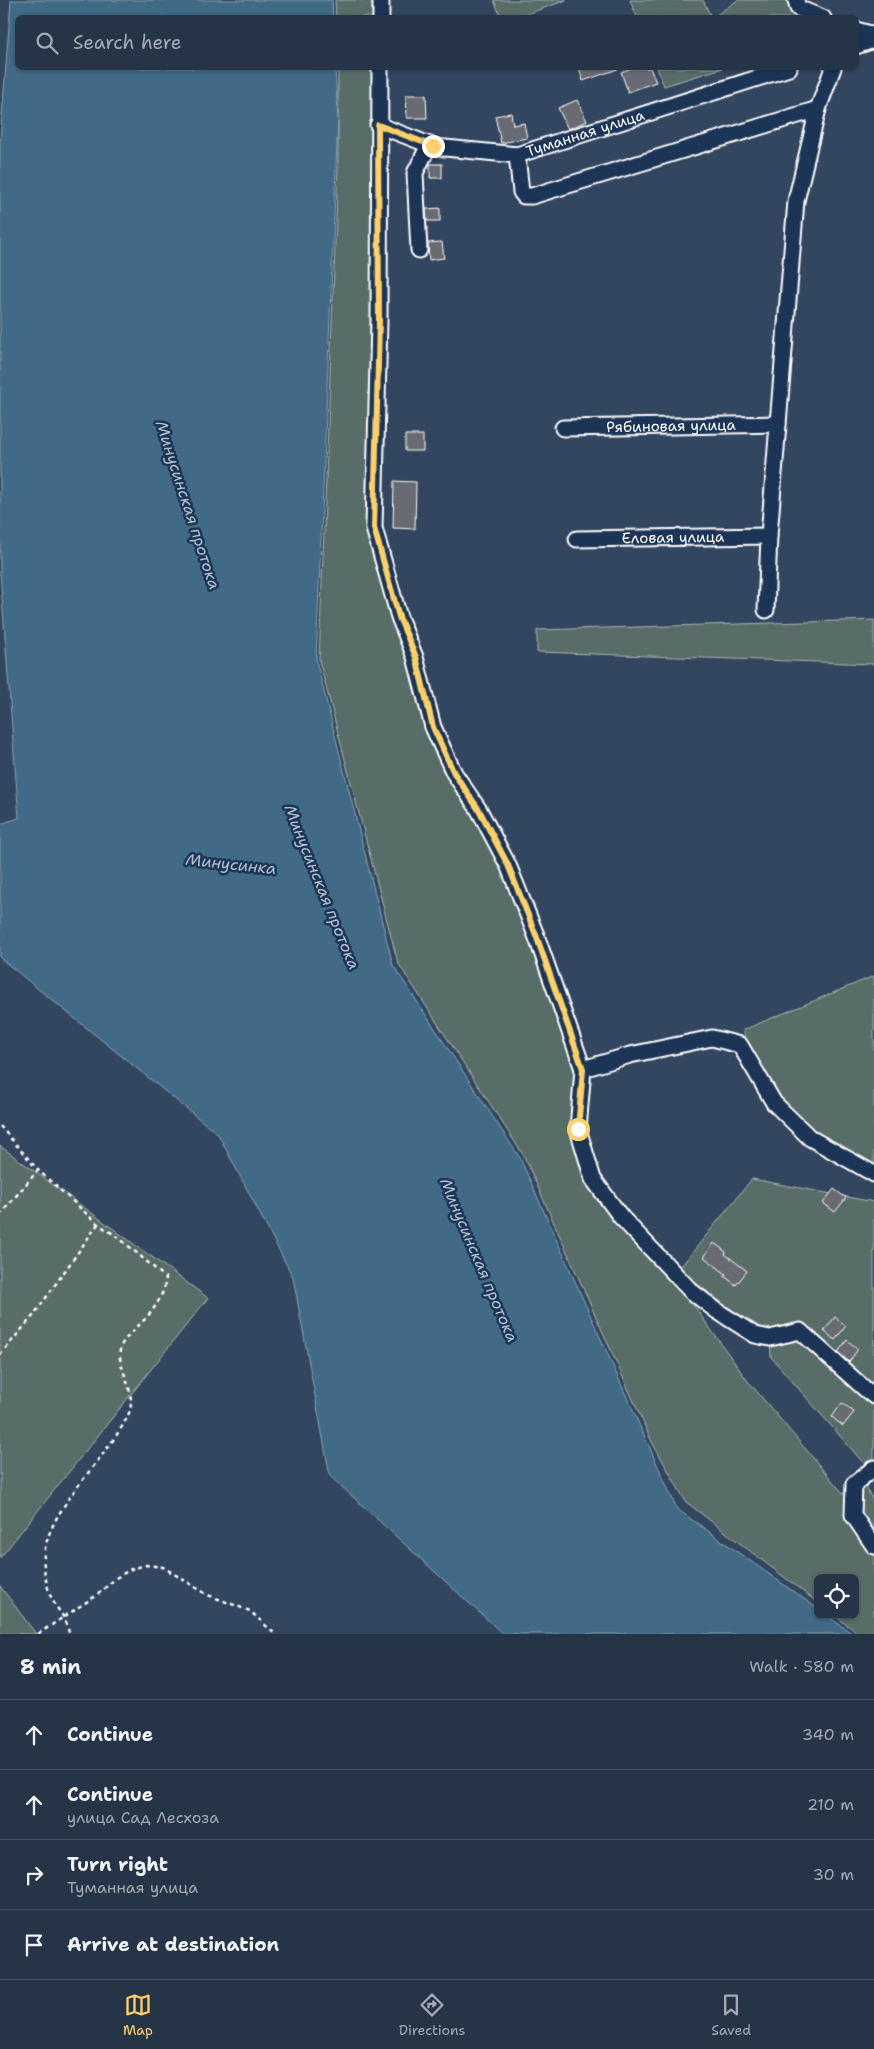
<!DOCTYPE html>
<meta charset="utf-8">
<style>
:root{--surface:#263447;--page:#323f52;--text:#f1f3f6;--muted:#a4aab4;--line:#424f60;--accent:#ffd166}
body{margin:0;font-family:"Shantell Sans",sans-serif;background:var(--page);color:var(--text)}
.controls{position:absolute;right:15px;bottom:15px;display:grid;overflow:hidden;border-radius:8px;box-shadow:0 1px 4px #0004}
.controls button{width:45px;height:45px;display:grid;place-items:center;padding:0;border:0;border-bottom:1px solid var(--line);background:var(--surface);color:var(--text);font:25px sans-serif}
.stop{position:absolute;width:15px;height:15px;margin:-11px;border:4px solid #ffd166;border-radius:50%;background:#fff}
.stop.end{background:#ffd166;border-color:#fff;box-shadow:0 1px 5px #0008}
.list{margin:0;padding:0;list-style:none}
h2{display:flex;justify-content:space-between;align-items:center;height:65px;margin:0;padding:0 20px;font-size:21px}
h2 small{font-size:16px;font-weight:400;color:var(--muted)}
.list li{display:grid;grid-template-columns:32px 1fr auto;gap:15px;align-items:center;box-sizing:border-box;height:70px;padding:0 20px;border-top:1px solid var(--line)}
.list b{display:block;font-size:19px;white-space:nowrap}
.list p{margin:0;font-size:16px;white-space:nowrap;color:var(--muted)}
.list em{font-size:16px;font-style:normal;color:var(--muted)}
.icon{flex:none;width:28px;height:28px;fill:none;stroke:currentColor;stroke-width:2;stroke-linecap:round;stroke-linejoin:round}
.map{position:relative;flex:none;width:874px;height:1634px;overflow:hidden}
.search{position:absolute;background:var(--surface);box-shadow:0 1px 4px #0004;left:15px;right:15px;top:15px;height:55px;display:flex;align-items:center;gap:12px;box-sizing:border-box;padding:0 18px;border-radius:8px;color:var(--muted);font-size:19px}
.sheet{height:345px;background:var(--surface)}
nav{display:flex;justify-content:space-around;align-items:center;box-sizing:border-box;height:70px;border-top:1px solid var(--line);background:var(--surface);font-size:14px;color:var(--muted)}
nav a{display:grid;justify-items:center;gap:2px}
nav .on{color:var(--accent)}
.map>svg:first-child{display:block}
.green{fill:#586c67;stroke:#acb6b3}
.water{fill:#3f6a86;stroke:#8ca6b6}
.building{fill:#676c72;stroke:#fff}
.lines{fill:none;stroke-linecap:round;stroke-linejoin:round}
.minor-casing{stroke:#fff;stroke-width:19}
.path{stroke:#fff;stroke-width:2.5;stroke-dasharray:4 4;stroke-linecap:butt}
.minor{stroke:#1d3557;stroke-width:15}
.route{stroke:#ffd166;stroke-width:6}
.labels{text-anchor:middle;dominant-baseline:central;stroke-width:5;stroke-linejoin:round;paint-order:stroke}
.street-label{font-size:15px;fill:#fff;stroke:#1d3557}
.water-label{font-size:16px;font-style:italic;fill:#b2c3cf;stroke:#1d3557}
</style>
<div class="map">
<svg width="874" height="1634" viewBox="0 0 874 1634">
<rect width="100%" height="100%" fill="#33465f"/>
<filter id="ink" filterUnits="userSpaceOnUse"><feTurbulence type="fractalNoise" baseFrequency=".02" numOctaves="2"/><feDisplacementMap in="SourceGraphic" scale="10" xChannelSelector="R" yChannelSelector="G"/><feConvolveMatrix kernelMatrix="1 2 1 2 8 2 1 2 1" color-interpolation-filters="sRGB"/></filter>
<g filter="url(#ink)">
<path class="green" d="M 335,0 L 372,0 L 372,17 L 336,17 Z
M 494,0 L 567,0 L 518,17 L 501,18 Z
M 630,0 L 703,0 L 711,17 L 637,17 Z
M 738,0 L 798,0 L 823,18 L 712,18 Z
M 338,68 L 372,68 L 369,527 L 389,603 L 438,757 L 489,838 L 540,954 L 578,1068 L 594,1174 L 679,1285 L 747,1380 L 847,1498 L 864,1484 L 874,1502 L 874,1634 L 859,1634 L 834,1615 L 855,1615 L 855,1578 L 818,1578 L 818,1603 L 686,1502 L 652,1442 L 524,1156 L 398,963 L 319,660 L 338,166 Z
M 657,68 L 723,68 L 664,86 Z
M 874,620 L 874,664 L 537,652 L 537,630 Z
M 874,976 L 874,1167 L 836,1150 L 757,1077 L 743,1030 Z
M 0,1146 L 208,1298 L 0,1558 Z
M 752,1179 L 874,1202 L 874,1480 L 867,1467 L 771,1357 L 770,1338 L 678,1270 Z
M 0,1586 L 36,1634 L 0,1634 Z"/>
<path class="water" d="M 11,0 L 332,0 L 333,17 L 18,18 L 18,68 L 335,68 L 338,118 L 316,660 L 393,965 L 520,1158 L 677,1509 L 818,1609 L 818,1615 L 826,1615 L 853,1634 L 503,1634 L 330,1476 L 293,1277 L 218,1134 L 0,958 L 0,824 L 19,818 L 0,572 L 0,142 Z"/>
<path class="building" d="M 579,68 L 617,68 L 618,69 L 583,81 Z
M 632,68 L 650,68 L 656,82 L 628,92 L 621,72 Z
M 406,95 L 426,95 L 427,118 L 407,118 Z
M 577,100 L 587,121 L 568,129 L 558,108 Z
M 511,113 L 513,125 L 524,123 L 527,138 L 501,143 L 495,116 Z
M 430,164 L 442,164 L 442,178 L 430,178 Z
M 440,208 L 440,221 L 427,221 L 426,209 Z
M 442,242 L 444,258 L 429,260 L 428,243 Z
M 405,435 L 423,435 L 423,451 L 405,451 Z
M 394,481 L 416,482 L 415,529 L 393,528 Z
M 834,1189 L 846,1198 L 835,1212 L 823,1203 Z
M 714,1243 L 726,1252 L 725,1254 L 747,1271 L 736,1285 L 724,1276 L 726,1274 L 704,1257 Z
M 835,1317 L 846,1326 L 835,1340 L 824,1331 Z
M 847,1340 L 858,1349 L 849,1362 L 838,1352 Z
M 842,1403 L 854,1412 L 843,1426 L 832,1417 Z"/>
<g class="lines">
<g class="minor-casing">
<g id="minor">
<path d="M 796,0 L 798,8 L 823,18"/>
<path d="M 381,18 L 381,0"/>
<path d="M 856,30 L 874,35"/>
<path d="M 856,46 L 874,40"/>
<path d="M 380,68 L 379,321 L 374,528 L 399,617 L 415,657 L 433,727 L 454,773 L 479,810 L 508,865 L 536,935 L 583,1069"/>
<path id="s1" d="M 378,125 L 435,147 L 517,155 L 789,68"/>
<path d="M 517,155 L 521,192 L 524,196 L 532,196 L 818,109"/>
<path d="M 419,250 L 415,173 L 428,147 L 433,146"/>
<path id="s2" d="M 563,428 L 778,424"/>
<path id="s3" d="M 577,539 L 769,536"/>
<path d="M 766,610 L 769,536 L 796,201 L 818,109 L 833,68"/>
<path d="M 874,1174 L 810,1138 L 774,1103 L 740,1045 L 712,1038 L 630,1055 L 583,1069 L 578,1129 L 593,1179 L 621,1217 L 691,1291 L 717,1311 L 755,1335 L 770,1338 L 800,1331 L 865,1389 L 874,1396"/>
<path d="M 874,1468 L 854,1484 L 853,1515 L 874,1546"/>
</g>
</g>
<path class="path" d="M 0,1126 L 38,1170 L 98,1224 L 118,1237 L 166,1278 C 164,1297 152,1313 138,1326 C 133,1332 124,1339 121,1346 C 114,1364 138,1391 129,1413 C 108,1461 39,1513 44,1567 C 45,1577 48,1592 53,1601 C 60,1614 67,1617 69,1634
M 0,1215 L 38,1170
M 0,1355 L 33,1316 L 98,1224
M 38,1634 L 97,1595 L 116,1578 L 131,1569 L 146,1565 L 163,1567 L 208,1595 L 250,1611 L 275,1634"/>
<use href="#minor" class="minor"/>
</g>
</g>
<g class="lines" filter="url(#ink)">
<path class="route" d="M 433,146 L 378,125 L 379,321 L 374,528 L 399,617 L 416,657 L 433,727 L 454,773 L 479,810 L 508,865 L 536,935 L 583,1069 L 578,1129"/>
</g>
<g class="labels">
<g class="street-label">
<text stroke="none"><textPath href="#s1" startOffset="215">Туманная улица</textPath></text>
<text stroke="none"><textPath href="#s2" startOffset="108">Рябиновая улица</textPath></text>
<text stroke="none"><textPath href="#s3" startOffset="96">Еловая улица</textPath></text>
</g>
<g class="water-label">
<text transform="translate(188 505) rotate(72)">Минусинская протока</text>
<text transform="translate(231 864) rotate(6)">Минусинка</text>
<text transform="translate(322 887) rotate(68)">Минусинская протока</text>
<text transform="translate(479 1260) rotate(67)">Минусинская протока</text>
</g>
</g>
</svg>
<div class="controls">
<button><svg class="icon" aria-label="locate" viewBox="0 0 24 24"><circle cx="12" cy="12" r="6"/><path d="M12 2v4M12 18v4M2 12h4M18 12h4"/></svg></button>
</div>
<div class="stop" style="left:578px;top:1129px"></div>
<div class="stop end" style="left:433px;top:146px"></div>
<div class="search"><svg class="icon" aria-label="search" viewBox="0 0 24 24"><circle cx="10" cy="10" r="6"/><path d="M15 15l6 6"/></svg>Search here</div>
</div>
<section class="sheet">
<h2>8 min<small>Walk · 580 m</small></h2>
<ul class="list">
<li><svg class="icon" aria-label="ahead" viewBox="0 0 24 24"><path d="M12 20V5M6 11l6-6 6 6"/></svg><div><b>Continue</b></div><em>340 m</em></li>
<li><svg class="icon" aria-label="ahead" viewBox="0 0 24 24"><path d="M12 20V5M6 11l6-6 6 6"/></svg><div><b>Continue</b><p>улица Сад Лесхоза</p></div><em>210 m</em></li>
<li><svg class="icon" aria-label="right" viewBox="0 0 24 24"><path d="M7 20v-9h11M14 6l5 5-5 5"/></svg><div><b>Turn right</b><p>Туманная улица</p></div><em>30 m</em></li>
<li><svg class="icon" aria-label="arrive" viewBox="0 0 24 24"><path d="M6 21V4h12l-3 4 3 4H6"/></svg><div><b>Arrive at destination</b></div></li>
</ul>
</section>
<nav>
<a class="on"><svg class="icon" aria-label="map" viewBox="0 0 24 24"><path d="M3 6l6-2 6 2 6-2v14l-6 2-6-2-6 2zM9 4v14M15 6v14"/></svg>Map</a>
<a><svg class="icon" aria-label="directions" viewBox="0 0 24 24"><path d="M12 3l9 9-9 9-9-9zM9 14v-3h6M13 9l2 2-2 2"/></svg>Directions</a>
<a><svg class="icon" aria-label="saved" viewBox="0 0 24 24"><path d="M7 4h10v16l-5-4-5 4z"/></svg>Saved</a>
</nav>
